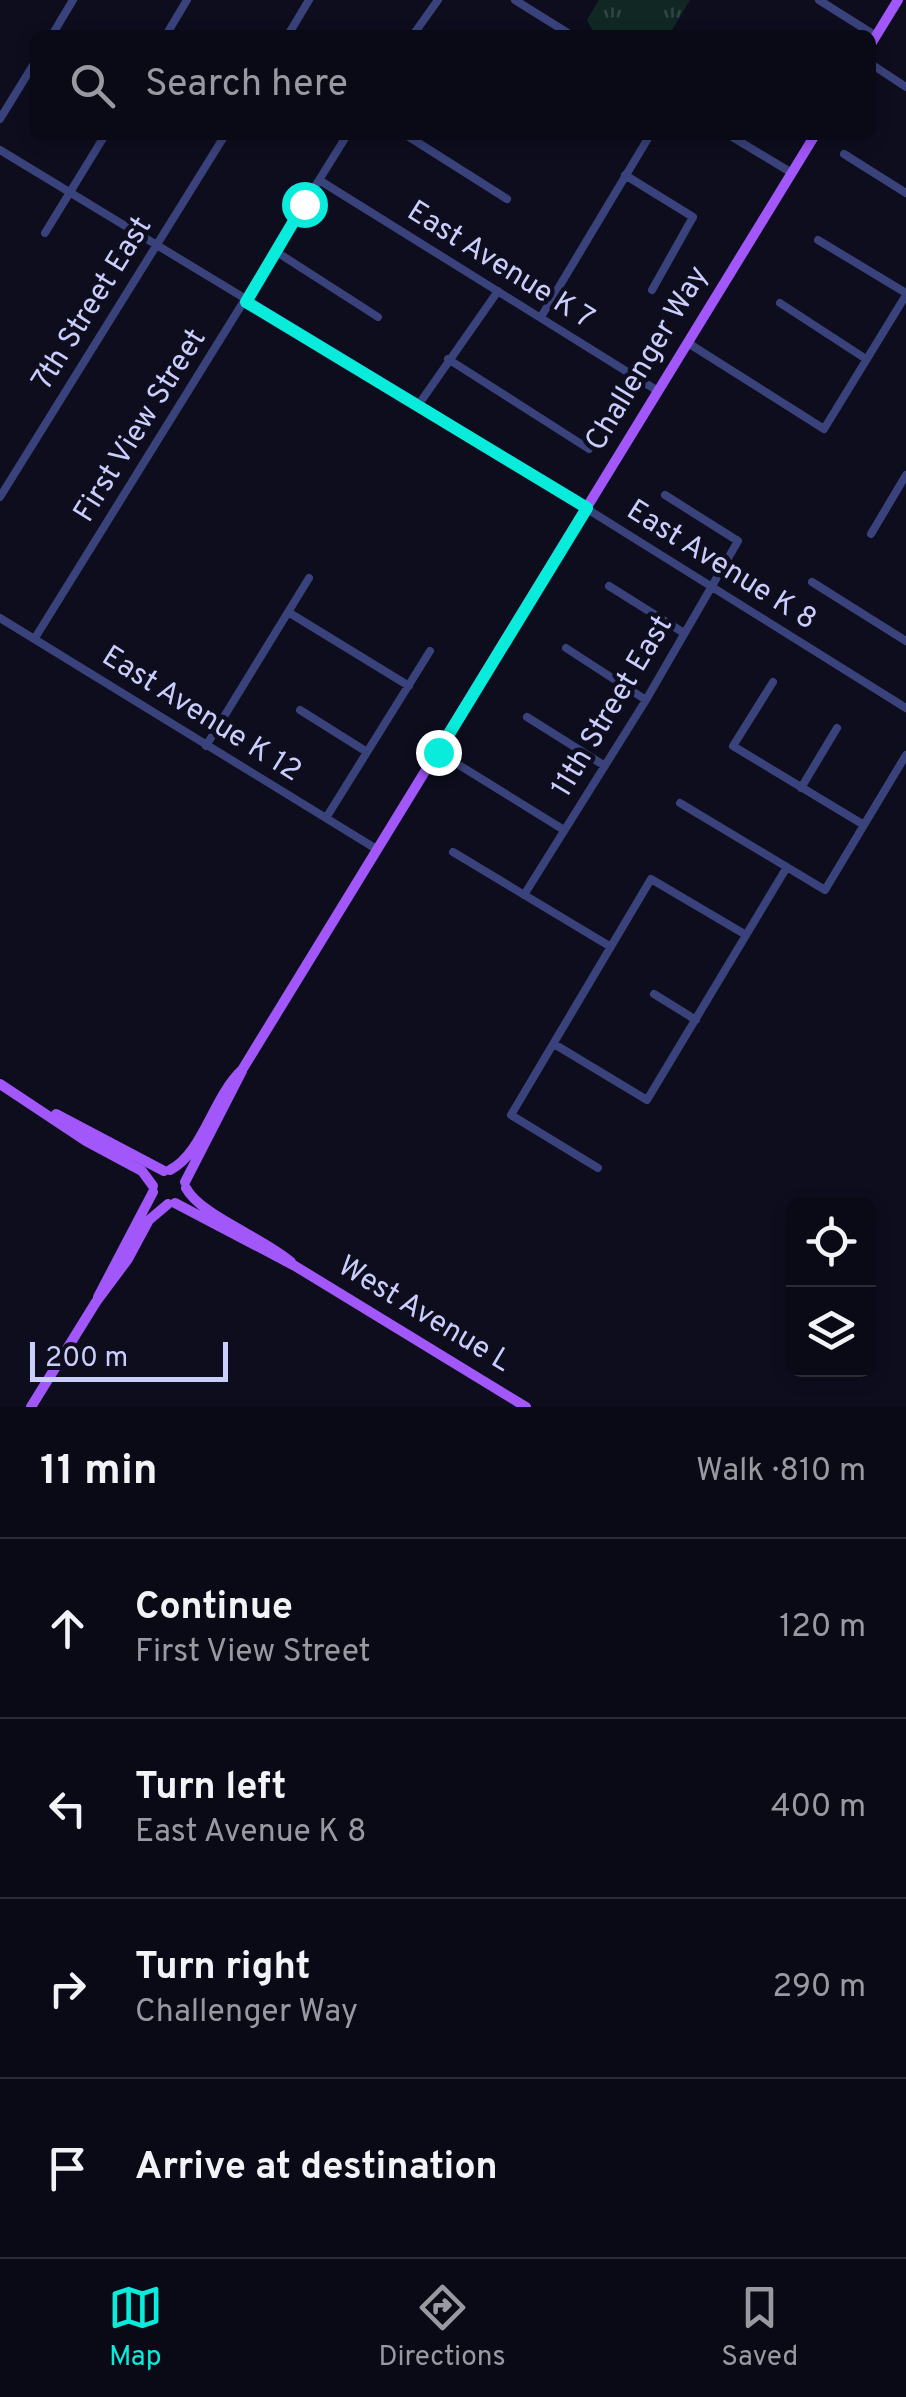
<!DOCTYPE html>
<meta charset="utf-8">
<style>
:root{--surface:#0a0a16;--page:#13131f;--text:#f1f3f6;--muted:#999aa1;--line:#2a2b35;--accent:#09ecdc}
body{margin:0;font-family:Overpass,sans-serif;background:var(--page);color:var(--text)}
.controls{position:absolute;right:30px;bottom:30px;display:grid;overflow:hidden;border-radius:15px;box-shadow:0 5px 15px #0003}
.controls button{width:90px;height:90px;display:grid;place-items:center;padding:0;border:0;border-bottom:2px solid var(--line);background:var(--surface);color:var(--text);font:50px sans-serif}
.scale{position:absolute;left:30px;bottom:25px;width:198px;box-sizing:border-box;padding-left:10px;border:5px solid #cbcefd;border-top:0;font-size:28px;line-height:35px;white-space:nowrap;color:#cbcefd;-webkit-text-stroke:8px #0d0d1e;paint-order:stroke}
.stop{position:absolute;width:30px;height:30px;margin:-22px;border:8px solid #09ecdc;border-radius:50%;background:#fff}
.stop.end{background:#09ecdc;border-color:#fff;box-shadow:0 2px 10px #0008}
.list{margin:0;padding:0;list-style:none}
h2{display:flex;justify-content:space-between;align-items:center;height:130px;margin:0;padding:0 40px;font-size:42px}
h2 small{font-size:32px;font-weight:400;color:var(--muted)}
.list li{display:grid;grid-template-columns:65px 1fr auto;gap:30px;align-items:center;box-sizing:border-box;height:180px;padding:0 40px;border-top:2px solid var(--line)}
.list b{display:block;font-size:38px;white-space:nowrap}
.list p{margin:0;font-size:32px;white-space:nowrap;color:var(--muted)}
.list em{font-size:32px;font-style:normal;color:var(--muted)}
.icon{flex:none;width:55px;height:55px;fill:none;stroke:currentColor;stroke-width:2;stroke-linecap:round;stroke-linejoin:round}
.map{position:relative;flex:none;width:906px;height:1407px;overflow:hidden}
.search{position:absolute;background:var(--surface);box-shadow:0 5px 15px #0003;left:30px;right:30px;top:30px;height:110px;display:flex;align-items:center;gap:25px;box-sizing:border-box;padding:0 35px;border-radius:15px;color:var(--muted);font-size:38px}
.sheet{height:850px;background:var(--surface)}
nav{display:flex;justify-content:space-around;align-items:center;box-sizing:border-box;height:140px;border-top:2px solid var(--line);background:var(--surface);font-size:28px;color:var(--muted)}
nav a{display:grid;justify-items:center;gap:5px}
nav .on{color:var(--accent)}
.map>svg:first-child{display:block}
.grass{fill:url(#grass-tufts)}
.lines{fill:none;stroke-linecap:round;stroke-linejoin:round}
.minor{stroke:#39427b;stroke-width:8}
.major{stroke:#a157f9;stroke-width:10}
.route{stroke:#09ecdc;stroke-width:12}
.labels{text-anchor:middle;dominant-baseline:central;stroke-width:9;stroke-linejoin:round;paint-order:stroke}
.street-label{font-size:30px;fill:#cbcefd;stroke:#0d0d1e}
</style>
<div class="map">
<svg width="906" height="1407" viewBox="0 0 906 1407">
<defs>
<pattern id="grass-tufts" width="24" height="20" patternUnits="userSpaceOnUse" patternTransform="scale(2.5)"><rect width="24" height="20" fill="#102723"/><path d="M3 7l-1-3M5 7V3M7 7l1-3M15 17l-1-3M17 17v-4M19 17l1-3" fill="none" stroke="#314544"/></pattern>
</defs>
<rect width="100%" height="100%" fill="#0d0d1e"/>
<path class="grass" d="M 599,0 L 690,0 L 669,35 L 595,35 L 587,20 Z"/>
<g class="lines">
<path class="minor" d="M 515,0 L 571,35
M 819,0 L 876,36
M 52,35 L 73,0
M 166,35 L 187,0
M 288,35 L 309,0
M 413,35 L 438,0
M 871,64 L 906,87
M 0,119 L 35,62
M 406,135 L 507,199
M 729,135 L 792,173
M 0,150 L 419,404 L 906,708
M 844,154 L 906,193
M 625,175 L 693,217 L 652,290
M 319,180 L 658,391
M 45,233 L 105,135
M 818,240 L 906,293
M 275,251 L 378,317
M 780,303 L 866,359
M 541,317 L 650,135
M 688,343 L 824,429 L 906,295
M 448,359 L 589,449
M 419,404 L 498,291
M 0,497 L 225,135
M 871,534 L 906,475
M 812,582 L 906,641
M 609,586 L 684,633
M 288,612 L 409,686
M 0,618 L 378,850
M 35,638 L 347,135
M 566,648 L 646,700
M 773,682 L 733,746 L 864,825
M 300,710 L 367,752
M 527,717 L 605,766
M 206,746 L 309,578
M 438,752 L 564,830
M 801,788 L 837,728
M 680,803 L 825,890 L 906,755
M 326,818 L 430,651
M 453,852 L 611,947
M 524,895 L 646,700 L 738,541 L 665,495
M 654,994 L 696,1020
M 554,1044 L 647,1100 L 787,867
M 598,1168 L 511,1115 L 651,879 L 746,935"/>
<path class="major" d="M 871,44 L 898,0
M 0,1084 L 86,1141 L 142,1171 L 153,1186
M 56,1114 L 164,1171
M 170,1170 C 203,1153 213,1097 242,1070 L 815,135
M 185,1182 L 242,1071
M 186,1188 C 200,1215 264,1238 291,1262
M 175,1203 L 295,1266 L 526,1407
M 98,1297 L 153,1192
M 31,1407 L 96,1302 L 128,1259 L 149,1220 L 168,1204"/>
</g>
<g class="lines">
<path class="route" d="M 304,204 L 246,302 L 587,508 L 438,752"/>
</g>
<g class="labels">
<g class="street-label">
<text transform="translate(500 266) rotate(32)">East Avenue K 7</text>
<text transform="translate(93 304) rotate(-58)">7th Street East</text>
<text transform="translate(648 359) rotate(-59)">Challenger Way</text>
<text transform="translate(141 426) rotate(-58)">First View Street</text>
<text transform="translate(721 566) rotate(32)">East Avenue K 8</text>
<text transform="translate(613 707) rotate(-59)">11th Street East</text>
<text transform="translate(201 715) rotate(32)">East Avenue K 12</text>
<text transform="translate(424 1315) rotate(31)">West Avenue L</text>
</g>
</g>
</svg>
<div class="controls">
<button><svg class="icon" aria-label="locate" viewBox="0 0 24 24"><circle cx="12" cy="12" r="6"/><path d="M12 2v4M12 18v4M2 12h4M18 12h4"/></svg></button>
<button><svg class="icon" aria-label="layers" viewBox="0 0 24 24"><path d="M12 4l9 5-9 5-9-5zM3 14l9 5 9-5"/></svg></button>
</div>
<div class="scale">200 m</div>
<div class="stop" style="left:304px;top:204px"></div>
<div class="stop end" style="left:438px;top:752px"></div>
<div class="search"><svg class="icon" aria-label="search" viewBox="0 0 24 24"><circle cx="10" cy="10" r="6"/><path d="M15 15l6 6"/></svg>Search here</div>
</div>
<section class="sheet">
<h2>11 min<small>Walk · 810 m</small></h2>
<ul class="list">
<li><svg class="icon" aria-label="ahead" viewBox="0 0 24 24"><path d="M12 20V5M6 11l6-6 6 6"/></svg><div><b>Continue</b><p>First View Street</p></div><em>120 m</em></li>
<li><svg class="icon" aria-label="left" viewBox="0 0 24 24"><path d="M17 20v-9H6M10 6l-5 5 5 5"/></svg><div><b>Turn left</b><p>East Avenue K 8</p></div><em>400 m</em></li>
<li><svg class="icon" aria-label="right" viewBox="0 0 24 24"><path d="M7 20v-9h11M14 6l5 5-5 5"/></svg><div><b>Turn right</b><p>Challenger Way</p></div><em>290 m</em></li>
<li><svg class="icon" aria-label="arrive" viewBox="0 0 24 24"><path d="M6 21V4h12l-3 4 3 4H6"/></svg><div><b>Arrive at destination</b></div></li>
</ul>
</section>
<nav>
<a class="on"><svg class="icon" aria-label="map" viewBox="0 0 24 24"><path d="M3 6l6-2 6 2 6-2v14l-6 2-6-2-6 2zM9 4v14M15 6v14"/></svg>Map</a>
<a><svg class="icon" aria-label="directions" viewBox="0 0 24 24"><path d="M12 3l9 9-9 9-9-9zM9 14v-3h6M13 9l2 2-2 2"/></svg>Directions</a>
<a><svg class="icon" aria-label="saved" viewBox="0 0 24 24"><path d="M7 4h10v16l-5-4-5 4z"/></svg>Saved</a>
</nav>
